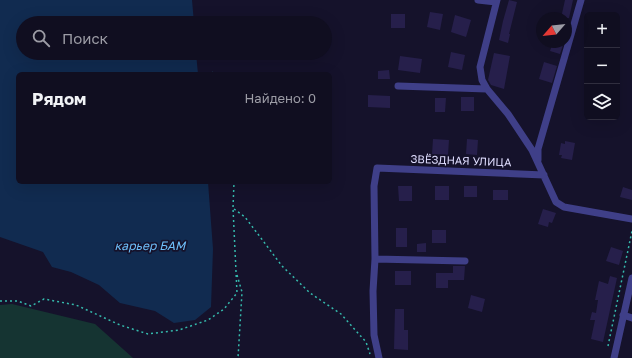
<!DOCTYPE html>
<html lang="ru">
<meta charset="utf-8">
<style>
:root{--surface:#100e20;--page:#1e1c2d;--text:#f1f3f6;--muted:#9c9ca5;--line:#302e3e}
body{margin:0;font-family:"Golos Text",sans-serif;background:var(--page);color:var(--text)}
.controls{position:absolute;right:12px;top:12px;display:grid;overflow:hidden;border-radius:6px;box-shadow:0 4px 16px #0002}
.controls button{width:36px;height:36px;display:grid;place-items:center;padding:0;border:0;border-bottom:1px solid var(--line);background:var(--surface);color:var(--text);font:20px sans-serif}
.compass{position:absolute;left:536px;top:12px;width:36px;height:36px;border-radius:50%;background:var(--surface);box-shadow:0 4px 16px #0002;rotate:242deg}
.list{margin:0;padding:0;list-style:none}
h2{display:flex;justify-content:space-between;align-items:center;height:52px;margin:0;padding:0 16px;font-size:17px}
h2 small{font-size:13px;font-weight:400;color:var(--muted)}
.icon{flex:none;width:22px;height:22px;fill:none;stroke:currentColor;stroke-width:2;stroke-linecap:round;stroke-linejoin:round}
.map{position:relative;flex:none;width:632px;height:358px;overflow:hidden}
.search{position:absolute;background:var(--surface);box-shadow:0 4px 16px #0002;left:16px;top:16px;width:316px;height:44px;display:flex;align-items:center;gap:10px;box-sizing:border-box;padding:0 14px;border-radius:22px;color:var(--muted);font-size:15px}
.panel{position:absolute;background:var(--surface);box-shadow:0 4px 16px #0002;left:16px;top:72px;width:316px;height:112px;border-radius:6px}
.map>svg:first-child{display:block}
.green{fill:#153432}
.water{fill:#112b50}
.building{fill:#261f4b}
.lines{fill:none;stroke-linecap:round;stroke-linejoin:round}
.path{stroke:#35b9ac;stroke-width:1.5;stroke-dasharray:2 3;stroke-linecap:butt}
.minor{stroke:#3f3f88;stroke-width:7}
.labels{text-anchor:middle;dominant-baseline:central;stroke-width:3.5;stroke-linejoin:round;paint-order:stroke}
.street-label{font-size:11px;fill:#dfddfe;stroke:#15122b}
.water-label{font-size:12px;font-style:italic;fill:#6ebffa;stroke:#15122b}
</style>
<div class="map">
<svg width="632" height="358" viewBox="0 0 632 358">
<rect width="100%" height="100%" fill="#15122b"/>
<path class="green" d="M 12,304 L 95,324 L 133,358 L 0,358 L 0,305 Z"/>
<path class="water" d="M 0,0 L 192,0 L 194,23 L 23,23 L 23,53 L 196,53 L 198,74 L 18,74 L 18,182 L 208,182 L 213,249 L 211,307 L 195,320 L 174,323 L 155,311 L 120,303 L 99,285 L 71,272 L 52,267 L 43,252 L 0,237 Z"/>
<path class="building" d="M 509,0 L 517,2 L 509,34 L 510,34 L 508,43 L 499,40 L 503,21 Z
M 565,0 L 573,0 L 569,18 L 561,18 Z
M 430,12 L 443,14 L 440,30 L 427,27 Z
M 391,14 L 405,14 L 405,28 L 391,28 Z
M 455,15 L 471,20 L 466,37 L 451,32 Z
M 553,42 L 564,42 L 560,54 L 550,51 Z
M 451,52 L 465,55 L 462,70 L 448,67 Z
M 494,53 L 510,56 L 504,89 L 491,85 L 488,80 Z
M 400,56 L 422,59 L 420,73 L 398,70 Z
M 544,62 L 557,66 L 552,83 L 539,79 Z
M 389,70 L 390,79 L 378,79 L 378,71 Z
M 368,95 L 390,96 L 390,108 L 368,107 Z
M 461,97 L 474,97 L 474,111 L 461,111 Z
M 435,98 L 446,98 L 445,112 L 435,112 Z
M 433,139 L 449,140 L 448,155 L 432,154 Z
M 467,139 L 478,140 L 477,155 L 466,154 Z
M 565,141 L 575,143 L 572,160 L 561,158 L 562,155 L 559,155 L 561,143 L 565,144 Z
M 398,186 L 412,186 L 412,201 L 399,201 Z
M 435,186 L 449,186 L 449,200 L 435,200 Z
M 464,186 L 477,186 L 477,197 L 464,197 Z
M 623,187 L 632,190 L 632,200 L 620,197 Z
M 493,190 L 508,190 L 508,200 L 493,200 Z
M 543,209 L 556,213 L 552,223 L 549,222 L 548,227 L 538,224 Z
M 396,228 L 407,228 L 407,247 L 396,247 Z
M 432,230 L 446,230 L 446,243 L 432,243 Z
M 426,243 L 426,252 L 417,252 L 417,244 Z
M 611,247 L 623,251 L 619,265 L 606,261 Z
M 453,266 L 465,266 L 464,280 L 448,280 L 448,288 L 436,288 L 436,273 L 453,273 Z
M 395,271 L 411,271 L 411,285 L 395,285 Z
M 610,276 L 617,278 L 603,342 L 591,339 L 595,320 L 590,320 L 592,312 L 596,313 L 598,300 L 595,300 L 599,281 L 608,284 Z
M 471,295 L 485,299 L 482,312 L 468,308 Z
M 395,309 L 404,309 L 404,330 L 408,330 L 408,350 L 394,349 Z"/>
<g class="lines">
<path class="path" d="M 212,72 L 213,74
M 234,209 L 245,217 L 282,266 L 310,293 L 341,314 L 366,342 L 370,354
M 237,275 L 242,292 L 238,358
M 0,301 L 18,301 L 31,306 L 44,299 L 76,305 L 120,325 L 148,334 L 179,330 L 208,320 L 224,309 L 237,293 L 233,208 L 234,182
M 608,346 L 632,231"/>
<path class="minor" d="M 478,0 L 496,2
M 497,0 L 480,67 L 482,80 L 487,89 L 508,114 L 532,150 L 556,202 L 564,207 L 632,219
M 398,86 L 487,89
M 538,160 L 538,149 L 581,0
M 375,259 L 465,261
M 623,315 L 632,318
M 379,358 L 374,335 L 373,291 L 375,259 L 374,186 L 377,168 L 544,175
M 614,358 L 632,278"/>
</g>
<g class="labels">
<g class="street-label">
<text transform="translate(461 160) rotate(2)">ЗВЁЗДНАЯ УЛИЦА</text>
</g>
<g class="water-label">
<text x="150" y="245">карьер БАМ</text>
</g>
</g>
</svg>
<div class="controls">
<button>+</button>
<button>−</button>
<button><svg class="icon" aria-label="layers" viewBox="0 0 24 24"><path d="M12 4l9 5-9 5-9-5zM3 14l9 5 9-5"/></svg></button>
</div>
<svg class="compass" viewBox="-18 -18 36 36"><path d="M0-13l5 13h-10z" fill="#e53935"/><path d="M0 13l5-13h-10z" fill="#9c9ca5"/></svg>
<div class="search"><svg class="icon" aria-label="search" viewBox="0 0 24 24"><circle cx="10" cy="10" r="6"/><path d="M15 15l6 6"/></svg>Поиск</div>
<section class="panel">
<h2>Рядом<small>Найдено: 0</small></h2>
<ul class="list">
</ul>
</section>
</div>
